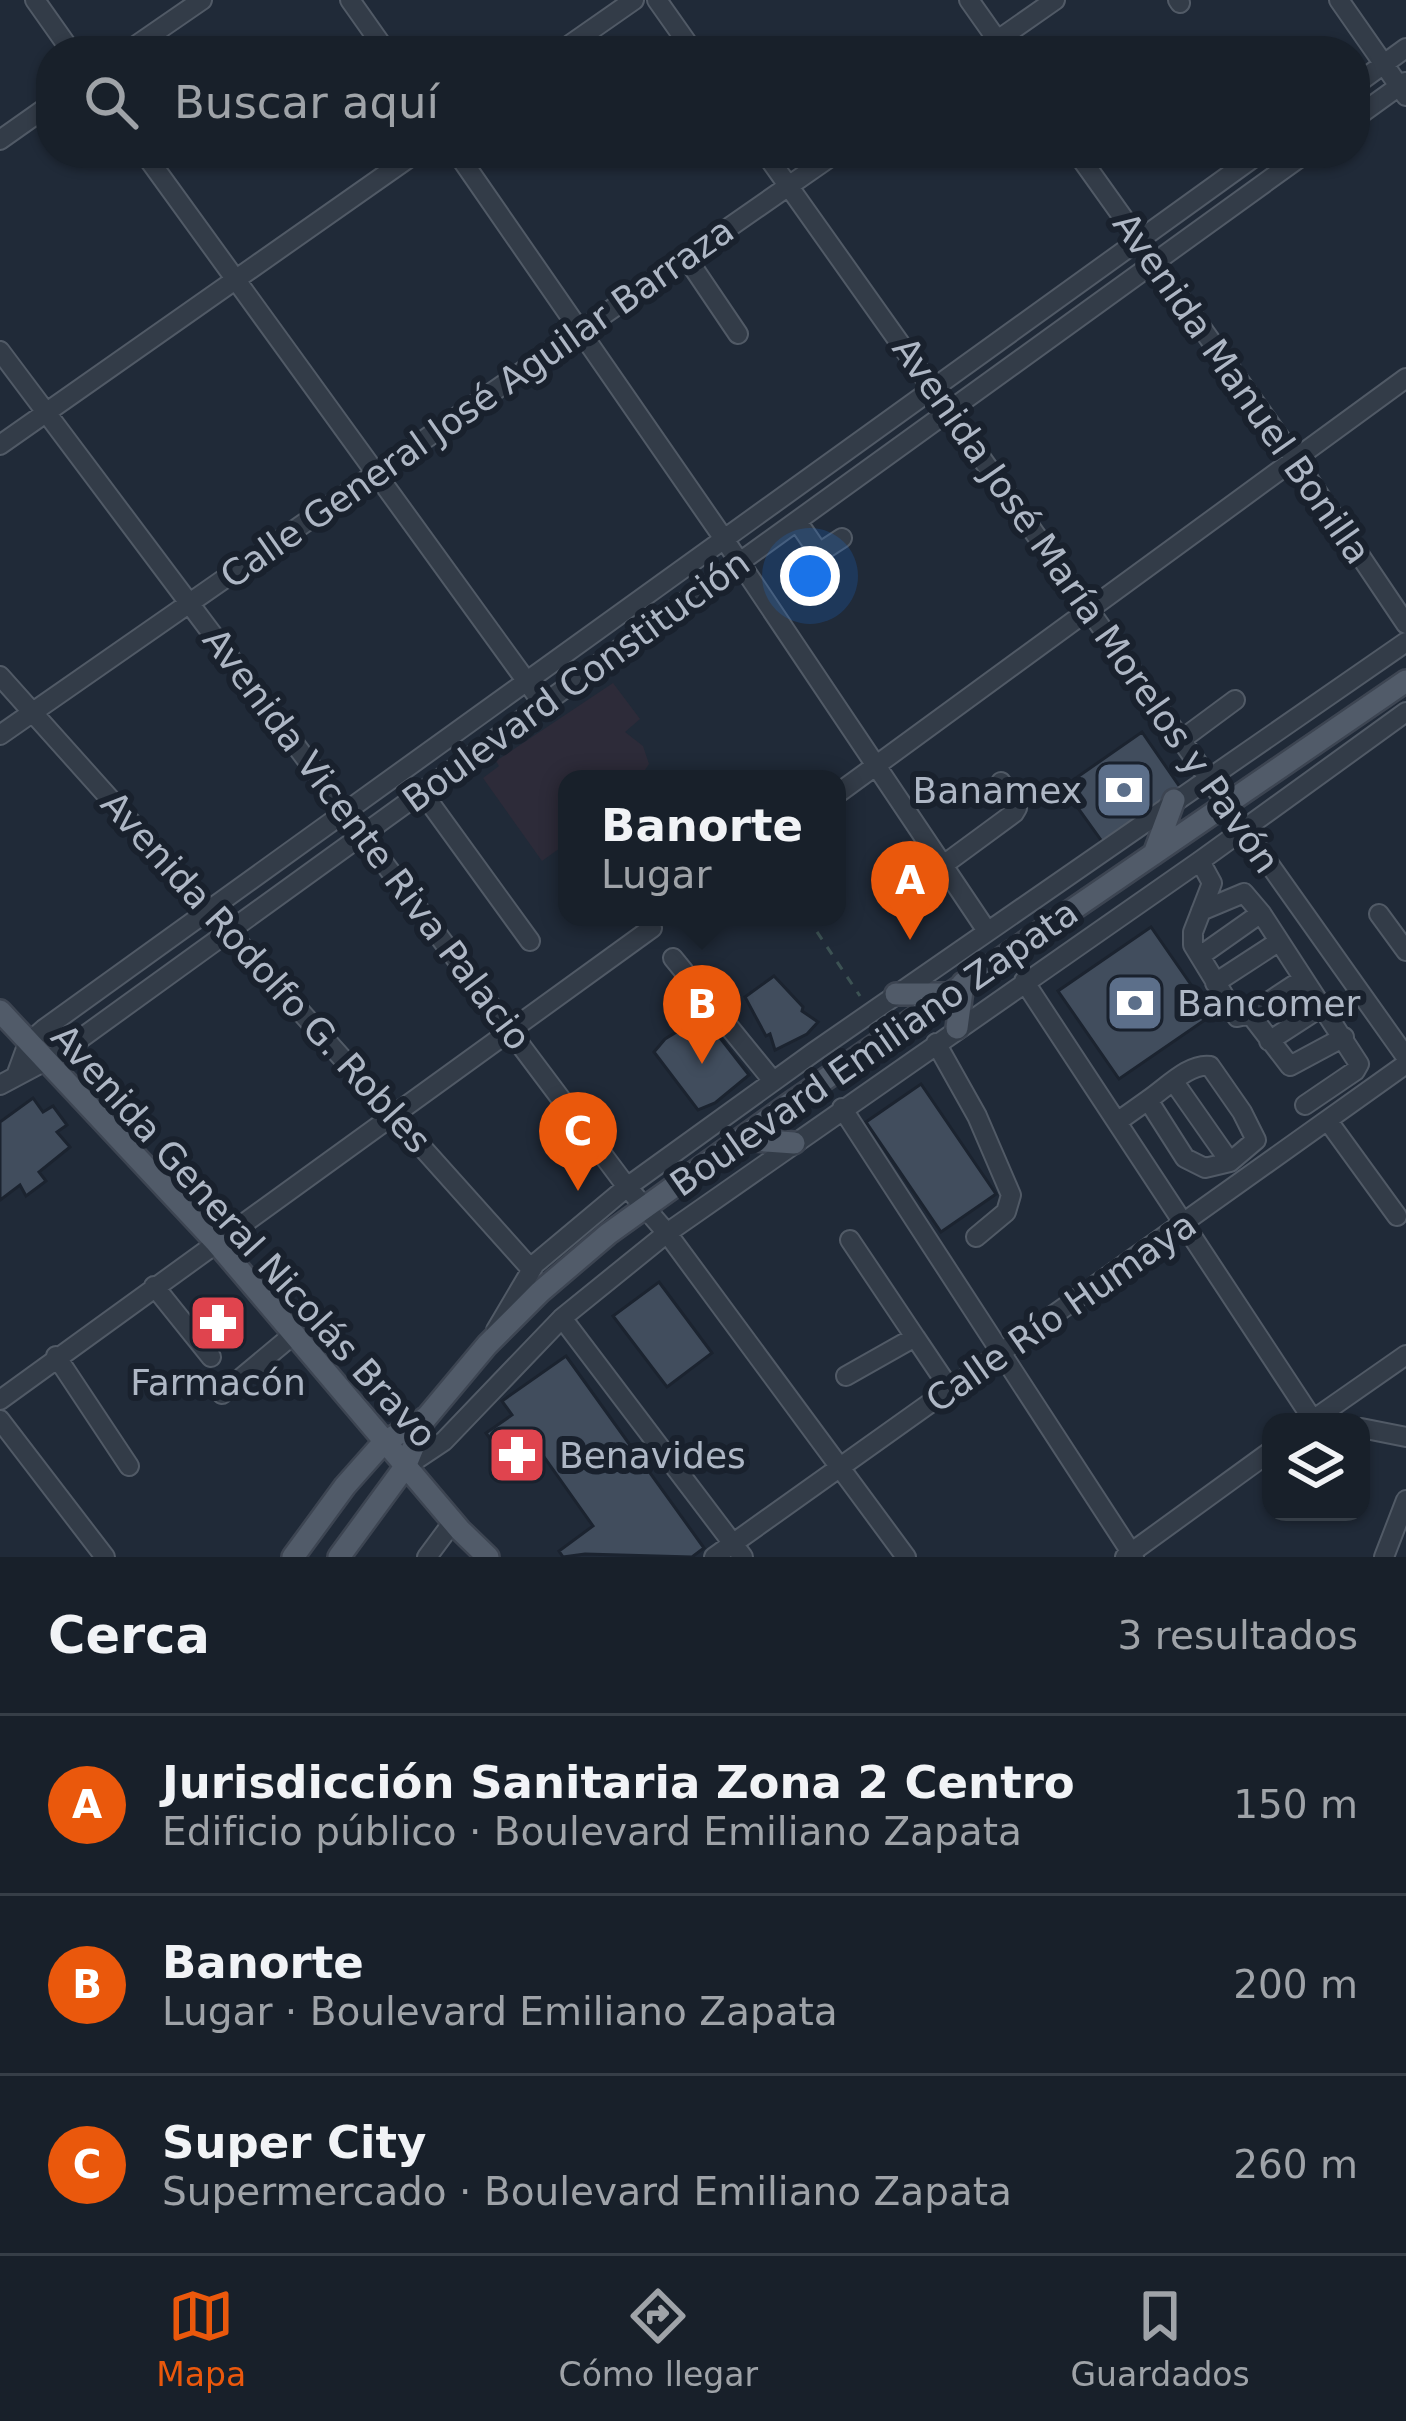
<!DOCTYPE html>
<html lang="es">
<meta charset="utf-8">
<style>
:root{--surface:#18202a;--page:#252d36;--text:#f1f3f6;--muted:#9fa3a8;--line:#363e47;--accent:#ea580c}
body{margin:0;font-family:"DejaVu Sans",sans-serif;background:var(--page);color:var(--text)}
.controls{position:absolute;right:36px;bottom:36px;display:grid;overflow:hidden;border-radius:24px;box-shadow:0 3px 9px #0004}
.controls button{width:108px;height:108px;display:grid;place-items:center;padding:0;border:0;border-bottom:3px solid var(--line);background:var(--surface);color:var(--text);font:60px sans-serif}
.you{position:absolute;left:810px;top:576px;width:42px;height:42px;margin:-30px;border:9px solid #fff;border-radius:50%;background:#1a73e8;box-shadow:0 0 0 18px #1a73e833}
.badge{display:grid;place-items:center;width:78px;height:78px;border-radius:50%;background:var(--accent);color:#fff;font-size:39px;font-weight:700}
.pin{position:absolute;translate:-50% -99px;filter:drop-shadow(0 3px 6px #0008)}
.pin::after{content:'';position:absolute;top:63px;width:42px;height:36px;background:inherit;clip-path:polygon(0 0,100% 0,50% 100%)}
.popup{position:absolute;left:558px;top:770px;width:288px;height:156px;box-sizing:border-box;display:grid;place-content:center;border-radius:24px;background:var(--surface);filter:drop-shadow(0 3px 9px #0005);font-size:39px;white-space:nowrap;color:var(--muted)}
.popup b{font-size:45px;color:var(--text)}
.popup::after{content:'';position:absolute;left:50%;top:100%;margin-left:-24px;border:24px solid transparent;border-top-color:var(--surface)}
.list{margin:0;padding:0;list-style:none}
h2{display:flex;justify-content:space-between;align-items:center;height:156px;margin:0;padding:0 48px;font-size:51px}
h2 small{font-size:39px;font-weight:400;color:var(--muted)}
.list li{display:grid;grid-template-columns:78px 1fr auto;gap:36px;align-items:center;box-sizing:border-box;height:180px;padding:0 48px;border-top:3px solid var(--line)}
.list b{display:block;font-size:45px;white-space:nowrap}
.list p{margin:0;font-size:39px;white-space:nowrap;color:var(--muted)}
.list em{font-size:39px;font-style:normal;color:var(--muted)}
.icon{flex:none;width:66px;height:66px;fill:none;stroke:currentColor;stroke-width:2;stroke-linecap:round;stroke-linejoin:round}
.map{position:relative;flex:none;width:1406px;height:1557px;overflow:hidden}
.search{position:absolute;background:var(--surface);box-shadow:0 3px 9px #0004;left:36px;right:36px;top:36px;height:132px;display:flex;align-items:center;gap:30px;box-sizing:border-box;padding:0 42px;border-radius:48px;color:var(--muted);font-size:45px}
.sheet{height:696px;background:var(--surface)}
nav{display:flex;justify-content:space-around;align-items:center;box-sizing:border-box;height:168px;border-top:3px solid var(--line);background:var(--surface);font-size:33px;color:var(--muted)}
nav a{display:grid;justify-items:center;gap:6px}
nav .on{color:var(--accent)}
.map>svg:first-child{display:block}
.medical{fill:#2d2b39}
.building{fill:#414d5d;stroke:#1b232f;stroke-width:3}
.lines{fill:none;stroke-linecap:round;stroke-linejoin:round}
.minor-casing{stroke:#515a66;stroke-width:22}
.major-casing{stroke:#3d4552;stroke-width:26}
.path{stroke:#3c5253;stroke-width:3;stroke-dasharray:9 9;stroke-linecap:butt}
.minor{stroke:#333c48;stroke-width:18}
.major{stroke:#515b69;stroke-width:21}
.labels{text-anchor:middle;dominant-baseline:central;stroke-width:12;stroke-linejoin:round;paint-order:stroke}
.street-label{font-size:36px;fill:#aeb7c5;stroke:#19212d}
.poi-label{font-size:36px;fill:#aeb7c5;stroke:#19212d;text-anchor:start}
</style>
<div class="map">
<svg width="1406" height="1557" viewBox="0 0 1406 1557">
<rect width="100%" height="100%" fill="#202a38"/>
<path class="medical" d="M 613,683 L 640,719 L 625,732 L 643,746 L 649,764 L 639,779 L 567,779 L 567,843 L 542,861 L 483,778 L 499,766 L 496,761 Z"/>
<path class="building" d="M 1142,732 L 1184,793 L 1106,847 L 1063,787 Z
M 1151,927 L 1212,1015 L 1119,1079 L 1058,991 Z
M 774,976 L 803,1007 L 802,1011 L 818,1022 L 807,1034 L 775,1050 L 770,1034 L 766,1036 L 745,997 Z
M 703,1016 L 749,1075 L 715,1103 L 698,1110 L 654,1052 L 665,1039 Z
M 921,1084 L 996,1194 L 941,1232 L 866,1122 Z
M 33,1098 L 43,1112 L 53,1106 L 67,1125 L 57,1132 L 70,1147 L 39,1172 L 46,1181 L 26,1196 L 20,1185 L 0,1200 L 0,1122 Z
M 659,1282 L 712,1353 L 667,1387 L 613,1316 Z
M 566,1356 L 704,1548 L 692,1557 L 585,1554 L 563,1557 L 559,1551 L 593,1526 L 542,1454 L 515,1473 L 486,1433 L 512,1415 L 502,1401 Z"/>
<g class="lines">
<g class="minor-casing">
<path id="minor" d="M 35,0 L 71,51
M 350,0 L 386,51
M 657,0 L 693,51
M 969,0 L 1005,51
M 1178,0 L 1180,3
M 1339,0 L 1406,96
M 128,51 L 202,0
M 561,51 L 634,0
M 982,51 L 1055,0
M 1355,85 L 1406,48
M 1355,118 L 1405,82
M 0,140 L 51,104
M 144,153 L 543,704
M 457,153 L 724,539 L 987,931
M 765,153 L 1406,1057
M 1077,153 L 1295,459 L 1406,624
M 686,257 L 738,334
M 0,351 L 627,1187 L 667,1233 L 906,1557
M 0,445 L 416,153
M 797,521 L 819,553 L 842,538
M 793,572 L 819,553
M 0,676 L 531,1269
M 0,735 L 836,153
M 1181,740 L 1235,700
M 422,792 L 530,941
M 837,794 L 1406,378
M 1200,861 L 1212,883 L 1193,932 L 1193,945 L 1237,1017 L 1250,1014 L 1303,979
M 942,866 L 1014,813 L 1017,808 L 1001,782
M 1201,911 L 1244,893 L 1261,913
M 1379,914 L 1406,951
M 1200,956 L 1261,913 L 1359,1064 L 1355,1071 L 1305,1105
M 673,958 L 773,1081
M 1024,981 L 1313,1420 L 1325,1422
M 1215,983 L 1278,942
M 1250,1014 L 1290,1066 L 1344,1037
M 1269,1041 L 1323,1006
M 936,1043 L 977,1116 L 1011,1195 L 1006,1212 L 976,1237
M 17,1073 L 28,1043 L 44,1029 L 1260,153
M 1174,1082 L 1230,1162
M 0,1085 L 62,1052 L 1306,153
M 842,1108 L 1134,1557
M 1328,1121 L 1397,1216
M 1117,1122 L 1148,1100 L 1185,1158 L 1205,1168 L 1230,1162 L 1256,1140 L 1242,1112 L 1210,1066 C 1189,1063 1166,1088 1148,1100
M 850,1240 L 915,1337
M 154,1286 L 211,1357
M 562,1318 L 743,1557
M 496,1330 L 535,1264 L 627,1187 L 814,1052 L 1406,642
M 56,1356 L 129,1466
M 846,1376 L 915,1337 L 950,1389
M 222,1394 L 294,1334
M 0,1400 L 652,928
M 0,1420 L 105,1557
M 1310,1422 L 1406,1355
M 1361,1428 L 1406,1437
M 405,1467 L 444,1441 L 562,1318 L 667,1233 L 1200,861 L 1406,712
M 427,1557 L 453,1522
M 714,1557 L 1406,1064
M 1125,1557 L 1271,1451
M 1384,1557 L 1406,1500"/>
</g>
<g class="major-casing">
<path id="major" d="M 1154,854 L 1174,800
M 896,994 L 946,994
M 0,1011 L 215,1241 L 460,1530 L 488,1557
M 957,1028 L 963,983
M 740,1139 L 794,1143
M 293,1557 L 345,1486 L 384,1442 L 426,1418 L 487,1345 L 540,1292 L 608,1234 L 789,1104 L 1406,681
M 339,1557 L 405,1467 L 425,1418"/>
</g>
<path class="path" d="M 807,917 L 860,996"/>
<use href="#minor" class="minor"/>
<use href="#major" class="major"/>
</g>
<defs>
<g id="bank-square" transform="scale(3)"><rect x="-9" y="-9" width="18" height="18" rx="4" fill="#5c6f8a" stroke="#19212d"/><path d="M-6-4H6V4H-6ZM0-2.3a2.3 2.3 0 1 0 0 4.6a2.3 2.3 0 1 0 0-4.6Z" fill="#fff"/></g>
<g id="pharmacy-square" transform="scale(3)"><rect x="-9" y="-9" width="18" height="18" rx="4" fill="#e0444e" stroke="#19212d"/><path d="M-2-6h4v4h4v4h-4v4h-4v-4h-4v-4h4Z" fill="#fff"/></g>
</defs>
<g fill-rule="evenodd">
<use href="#bank-square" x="1124" y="790"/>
<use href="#bank-square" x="1135" y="1003"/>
<use href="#pharmacy-square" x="218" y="1323"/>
<use href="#pharmacy-square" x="517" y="1455"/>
</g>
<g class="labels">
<g class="street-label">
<text transform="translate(1242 388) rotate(55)">Avenida Manuel Bonilla</text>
<text transform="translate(477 403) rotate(-35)">Calle General José Aguilar Barraza</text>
<text transform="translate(1086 605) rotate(55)">Avenida José María Morelos y Pavón</text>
<text transform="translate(576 681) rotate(-36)">Boulevard Constitución</text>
<text transform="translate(367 839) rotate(53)">Avenida Vicente Riva Palacio</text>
<text transform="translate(266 972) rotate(48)">Avenida Rodolfo G. Robles</text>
<text transform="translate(874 1048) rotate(-35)">Boulevard Emiliano Zapata</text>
<text transform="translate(244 1236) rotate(48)">Avenida General Nicolás Bravo</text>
<text transform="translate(1061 1312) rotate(-35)">Calle Río Humaya</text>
</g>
<g class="poi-label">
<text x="1082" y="790" text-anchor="end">Banamex</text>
<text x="1177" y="1003">Bancomer</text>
<text x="218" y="1382" text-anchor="middle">Farmacón</text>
<text x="559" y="1455">Benavides</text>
</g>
</g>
</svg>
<div class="controls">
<button><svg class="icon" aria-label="layers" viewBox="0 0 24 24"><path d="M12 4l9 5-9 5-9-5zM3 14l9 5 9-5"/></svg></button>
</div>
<div class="you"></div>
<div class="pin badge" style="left:910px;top:940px">A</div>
<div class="pin badge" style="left:702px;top:1064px">B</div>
<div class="popup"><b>Banorte</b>Lugar</div>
<div class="pin badge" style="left:578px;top:1191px">C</div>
<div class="search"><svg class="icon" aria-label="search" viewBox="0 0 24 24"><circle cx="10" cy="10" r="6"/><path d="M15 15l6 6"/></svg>Buscar aquí</div>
</div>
<section class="sheet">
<h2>Cerca<small>3 resultados</small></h2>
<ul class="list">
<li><span class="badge">A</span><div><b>Jurisdicción Sanitaria Zona 2 Centro</b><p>Edificio público · Boulevard Emiliano Zapata</p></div><em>150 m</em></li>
<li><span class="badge">B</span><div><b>Banorte</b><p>Lugar · Boulevard Emiliano Zapata</p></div><em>200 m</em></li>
<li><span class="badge">C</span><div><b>Super City</b><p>Supermercado · Boulevard Emiliano Zapata</p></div><em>260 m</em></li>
</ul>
</section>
<nav>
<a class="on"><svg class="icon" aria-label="map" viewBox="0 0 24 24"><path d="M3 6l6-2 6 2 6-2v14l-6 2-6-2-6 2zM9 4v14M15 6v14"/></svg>Mapa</a>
<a><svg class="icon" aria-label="directions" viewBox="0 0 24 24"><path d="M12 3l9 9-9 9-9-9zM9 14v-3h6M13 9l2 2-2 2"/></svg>Cómo llegar</a>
<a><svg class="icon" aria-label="saved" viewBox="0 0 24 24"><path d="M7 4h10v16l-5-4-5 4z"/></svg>Guardados</a>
</nav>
